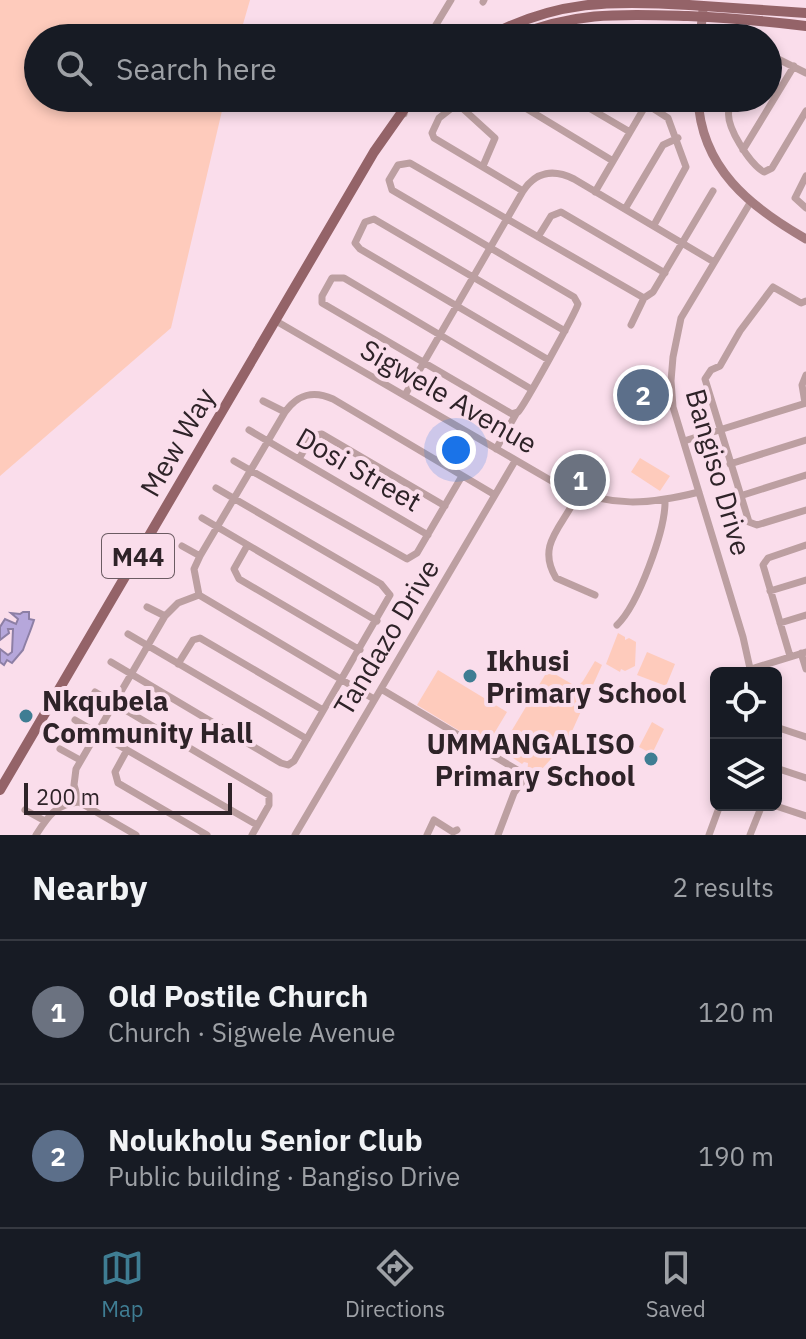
<!DOCTYPE html>
<meta charset="utf-8">
<style>
:root{--surface:#171b24;--page:#242831;--text:#f1f3f6;--muted:#9ea1a6;--line:#363941;--accent:#3f7d93}
body{margin:0;font-family:"IBM Plex Sans",sans-serif;background:var(--page);color:var(--text)}
.controls{position:absolute;right:24px;bottom:24px;display:grid;overflow:hidden;border-radius:12px;box-shadow:0 4px 12px #0003}
.controls button{width:72px;height:72px;display:grid;place-items:center;padding:0;border:0;border-bottom:2px solid var(--line);background:var(--surface);color:var(--text);font:40px sans-serif}
.scale{position:absolute;left:24px;bottom:20px;width:208px;box-sizing:border-box;padding-left:8px;border:4px solid #2e2328;border-top:0;font-size:22px;line-height:28px;white-space:nowrap;color:#2e2328;-webkit-text-stroke:6px #faddeb;paint-order:stroke}
.you{position:absolute;left:456px;top:450px;width:28px;height:28px;margin:-20px;border:6px solid #fff;border-radius:50%;background:#1a73e8;box-shadow:0 0 0 12px #1a73e833}
.badge{display:grid;place-items:center;width:52px;height:52px;border-radius:50%;background:var(--accent);color:#fff;font-size:26px;font-weight:700}
.pin{position:absolute;translate:-50% -50%;border:4px solid #fff;box-shadow:0 2px 8px #0006}
.list{margin:0;padding:0;list-style:none}
h2{display:flex;justify-content:space-between;align-items:center;height:104px;margin:0;padding:0 32px;font-size:34px}
h2 small{font-size:26px;font-weight:400;color:var(--muted)}
.list li{display:grid;grid-template-columns:52px 1fr auto;gap:24px;align-items:center;box-sizing:border-box;height:144px;padding:0 32px;border-top:2px solid var(--line)}
.list b{display:block;font-size:30px;white-space:nowrap}
.list p{margin:0;font-size:26px;white-space:nowrap;color:var(--muted)}
.list em{font-size:26px;font-style:normal;color:var(--muted)}
.icon{flex:none;width:44px;height:44px;fill:none;stroke:currentColor;stroke-width:2;stroke-linecap:round;stroke-linejoin:round}
.map{position:relative;flex:none;width:806px;height:835px;overflow:hidden}
.search{position:absolute;background:var(--surface);box-shadow:0 4px 12px #0003;left:24px;right:24px;top:24px;height:88px;display:flex;align-items:center;gap:20px;box-sizing:border-box;padding:0 28px;border-radius:44px;color:var(--muted);font-size:30px}
.sheet{height:392px;background:var(--surface)}
nav{display:flex;justify-content:space-around;align-items:center;box-sizing:border-box;height:112px;border-top:2px solid var(--line);background:var(--surface);font-size:22px;color:var(--muted)}
nav a{display:grid;justify-items:center;gap:4px}
nav .on{color:var(--accent)}
.map>svg:first-child{display:block}
.green{fill:#fecbbc}
.water{fill:#b6a7db;stroke:#8d7fa5;stroke-width:2}
.lines{fill:none;stroke-linecap:round;stroke-linejoin:round}
.street{stroke:#bc9fa1;stroke-width:7}
.secondary{stroke:#a57c80;stroke-width:9}
.primary{stroke:#946368;stroke-width:10}
.poi-dot{fill:#3f7d93;stroke:#faddeb;stroke-width:3}
.labels{text-anchor:middle;dominant-baseline:central;stroke-width:8;stroke-linejoin:round;paint-order:stroke}
.shield{fill:#faddeb;stroke:#6b5b62;stroke-width:2}
.shield-label{font-size:26px;font-weight:bold;fill:#2e2328}
.street-label{font-size:28px;fill:#2e2328;stroke:#faddeb}
.poi-label{font-size:28px;font-weight:bold;fill:#2e2328;stroke:#faddeb;text-anchor:start}
</style>
<div class="map">
<svg width="806" height="835" viewBox="0 0 806 835">
<rect width="100%" height="100%" fill="#faddeb"/>
<path class="green" d="M 0,0 L 250,0 L 239,38 L 38,38 L 38,98 L 225,98 L 171,328 L 0,476 Z
M 640,458 L 670,476 L 660,491 L 631,472 Z
M 618,633 L 625,637 L 625,640 L 629,638 L 636,642 L 635,666 L 625,671 L 621,669 L 620,672 L 606,664 Z
M 647,652 L 675,664 L 666,686 L 637,675 Z
M 595,661 L 602,665 L 568,740 L 533,779 L 527,775 L 528,763 L 524,762 L 522,764 L 510,756 L 503,745 L 548,670 L 577,687 L 583,681 Z
M 438,670 L 507,712 L 486,747 L 417,705 Z
M 652,722 L 664,729 L 652,754 L 639,747 Z"/>
<path class="water" d="M 23,612 L 29,612 L 29,619 L 34,620 C 31,630 26,641 23,650 L 12,663 L 7,660 L 4,665 L 0,662 L 0,649 L 8,655 L 12,652 L 13,629 L 8,629 L 9,633 L 0,640 L 0,627 L 5,619 L 16,624 L 18,619 L 11,613 L 20,614 Z"/>
<g class="lines">
<path class="street" d="M 483,2 L 484,0
M 428,38 L 451,0
M 768,54 L 806,73
M 399,98 L 404,114
M 509,98 L 613,161
M 572,98 L 630,132
M 637,98 L 668,118 L 686,167 L 654,225
M 736,98 C 735,99 729,108 729,110 C 725,126 750,164 764,172 L 772,168 L 806,111
M 743,150 L 794,66
M 483,166 L 495,138 L 461,107 L 453,107 L 439,118 L 432,133 L 434,138 L 523,191
M 806,176 L 795,198 L 806,208
M 595,192 L 650,98
M 750,203 L 681,318 L 673,357 L 671,381 L 673,407 L 743,637 L 751,673
M 625,209 L 663,145 L 678,138
M 538,237 L 551,216 L 561,212 L 665,273
M 806,301 L 801,303 L 773,287 L 740,331 L 720,366 L 711,370 L 705,379 L 749,522 L 757,525 L 806,510
M 276,321 L 562,487 C 612,507 648,505 699,492
M 631,325 L 644,298
M 547,359 L 360,249 L 355,243 L 365,222 L 374,219 L 565,331
M 531,389 L 344,278 L 332,278 L 322,296 L 322,303 L 512,414 C 514,413 516,413 518,412 C 524,406 576,312 578,304 L 574,297 L 392,190 L 389,180 L 398,165 L 410,163 L 644,298 L 653,292 L 713,191
M 405,395 L 523,191 C 536,171 554,169 574,179 L 714,262
M 263,401 L 285,412
M 805,403 L 802,385 L 806,375
M 249,430 L 428,535
M 684,441 L 806,403
M 496,449 L 516,414
M 299,459 L 312,436 L 322,434 L 445,506
M 234,461 L 407,559 L 417,553 L 462,476
M 730,464 L 806,440
M 578,493 C 565,525 535,543 556,578 L 595,595
M 740,496 L 806,475
M 202,518 L 377,621
M 182,546 L 200,556
M 247,546 L 234,569 L 239,579 L 360,650
M 770,591 L 806,580
M 147,607 L 165,616
M 780,623 L 806,615
M 617,625 C 638,605 666,529 665,500
M 128,634 L 307,739
M 801,653 L 806,669
M 790,656 L 763,565 L 768,558 L 806,545
M 111,662 L 281,763 L 288,765 L 294,761 L 390,595 L 381,584 L 216,488
M 178,664 L 193,640 L 200,638 L 323,710
M 751,669 L 806,652
M 381,689 L 524,774 L 525,778 L 514,793 L 498,835
M 95,692 L 269,795 L 269,805 L 252,835
M 374,699 L 199,595 L 194,569 L 200,556 L 285,412 C 298,394 313,390 333,399 L 495,495
M 75,720 L 257,825
M 776,727 L 806,737
M 60,749 L 80,760
M 127,750 L 115,772 L 118,783 L 207,835
M 776,768 L 806,778
M 773,805 L 806,816
M 25,810 L 45,821
M 36,835 C 48,816 56,804 79,802
M 136,835 L 79,802 L 74,785 L 76,769 L 165,616 L 178,603 L 199,595
M 295,835 L 515,461
M 427,835 L 434,820 L 453,832 L 457,830
M 709,835 L 720,805
M 750,835 L 762,805"/>
<path class="secondary" d="M 700,38 L 703,10
M 698,98 C 701,168 750,207 806,239"/>
<path class="primary" d="M 486,38 C 554,0 614,0 689,5 C 728,8 767,10 806,13
M 511,38 C 574,11 622,14 688,16 C 728,18 767,21 806,26
M 0,790 L 374,152 L 412,98"/>
</g>
<g class="poi-dot">
<circle cx="470" cy="676" r="8"/>
<circle cx="26" cy="716" r="8"/>
<circle cx="651" cy="759" r="8"/>
</g>
<g class="labels">
<rect class="shield" x="102" y="534" width="72" height="44" rx="6"/>
<g class="shield-label">
<text x="138" y="556">M44</text>
</g>
<g class="street-label">
<text transform="translate(449 396) rotate(30)">Sigwele Avenue</text>
<text transform="translate(177 442) rotate(-60)">Mew Way</text>
<text transform="translate(359 469) rotate(30)">Dosi Street</text>
<text transform="translate(719 472) rotate(74)">Bangiso Drive</text>
<text transform="translate(386 637) rotate(-59)">Tandazo Drive</text>
</g>
<g class="poi-label">
<text x="486" y="660">Ikhusi<tspan x="486" dy="32">Primary School</tspan></text>
<text x="42" y="700">Nkqubela<tspan x="42" dy="32">Community Hall</tspan></text>
<text x="635" y="743" text-anchor="end">UMMANGALISO<tspan x="635" dy="32">Primary School</tspan></text>
</g>
</g>
</svg>
<div class="controls">
<button><svg class="icon" aria-label="locate" viewBox="0 0 24 24"><circle cx="12" cy="12" r="6"/><path d="M12 2v4M12 18v4M2 12h4M18 12h4"/></svg></button>
<button><svg class="icon" aria-label="layers" viewBox="0 0 24 24"><path d="M12 4l9 5-9 5-9-5zM3 14l9 5 9-5"/></svg></button>
</div>
<div class="scale">200 m</div>
<div class="you"></div>
<div class="pin badge" style="left:580px;top:480px;background:#6b7280">1</div>
<div class="pin badge" style="left:643px;top:395px;background:#5c6f8a">2</div>
<div class="search"><svg class="icon" aria-label="search" viewBox="0 0 24 24"><circle cx="10" cy="10" r="6"/><path d="M15 15l6 6"/></svg>Search here</div>
</div>
<section class="sheet">
<h2>Nearby<small>2 results</small></h2>
<ul class="list">
<li><span class="badge" style="background:#6b7280">1</span><div><b>Old Postile Church</b><p>Church · Sigwele Avenue</p></div><em>120 m</em></li>
<li><span class="badge" style="background:#5c6f8a">2</span><div><b>Nolukholu Senior Club</b><p>Public building · Bangiso Drive</p></div><em>190 m</em></li>
</ul>
</section>
<nav>
<a class="on"><svg class="icon" aria-label="map" viewBox="0 0 24 24"><path d="M3 6l6-2 6 2 6-2v14l-6 2-6-2-6 2zM9 4v14M15 6v14"/></svg>Map</a>
<a><svg class="icon" aria-label="directions" viewBox="0 0 24 24"><path d="M12 3l9 9-9 9-9-9zM9 14v-3h6M13 9l2 2-2 2"/></svg>Directions</a>
<a><svg class="icon" aria-label="saved" viewBox="0 0 24 24"><path d="M7 4h10v16l-5-4-5 4z"/></svg>Saved</a>
</nav>
